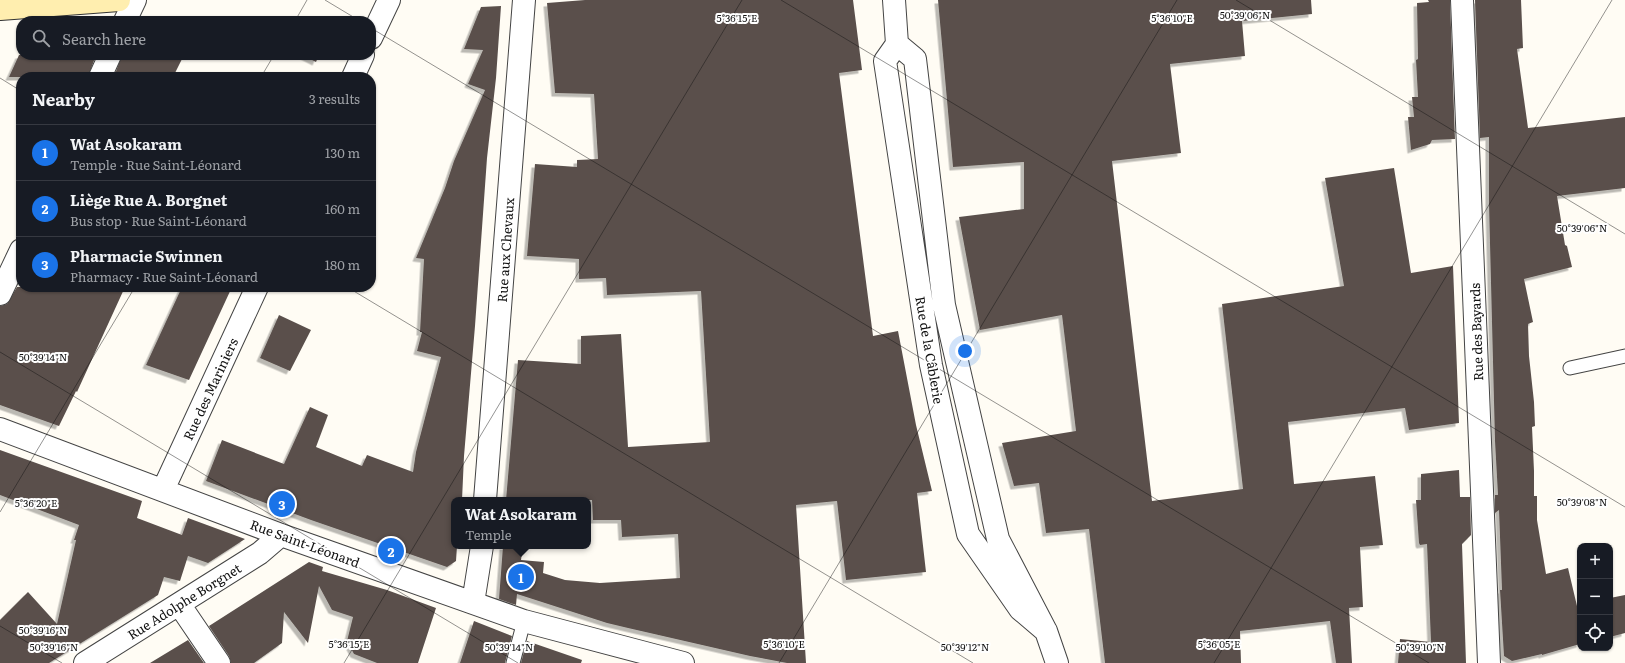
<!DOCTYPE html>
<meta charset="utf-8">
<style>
:root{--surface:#171b24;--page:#20242c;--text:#f1f3f6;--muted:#9ea1a6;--line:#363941;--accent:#1a73e8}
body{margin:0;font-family:Literata,serif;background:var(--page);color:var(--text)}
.controls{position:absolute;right:12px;bottom:12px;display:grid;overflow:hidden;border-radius:8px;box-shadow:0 1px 3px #0004}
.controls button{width:36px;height:36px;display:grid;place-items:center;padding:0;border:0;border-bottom:1px solid var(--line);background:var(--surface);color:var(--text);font:20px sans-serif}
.you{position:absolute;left:965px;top:351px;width:14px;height:14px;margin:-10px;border:3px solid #fff;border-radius:50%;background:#1a73e8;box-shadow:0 0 0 6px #1a73e833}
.badge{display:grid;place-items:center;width:26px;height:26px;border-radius:50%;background:var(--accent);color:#fff;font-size:13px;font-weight:700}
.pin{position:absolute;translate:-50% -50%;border:2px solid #fff;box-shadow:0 1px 4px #0006}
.popup{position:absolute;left:451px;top:497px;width:140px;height:52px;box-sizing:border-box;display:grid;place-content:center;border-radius:8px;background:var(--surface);filter:drop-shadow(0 1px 3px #0005);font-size:13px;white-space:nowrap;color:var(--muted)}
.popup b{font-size:15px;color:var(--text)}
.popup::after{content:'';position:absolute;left:50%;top:100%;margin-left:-8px;border:8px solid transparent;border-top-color:var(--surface)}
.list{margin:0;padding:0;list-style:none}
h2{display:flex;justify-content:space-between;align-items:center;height:52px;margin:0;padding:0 16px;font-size:17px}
h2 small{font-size:13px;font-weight:400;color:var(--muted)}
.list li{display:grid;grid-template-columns:26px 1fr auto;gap:12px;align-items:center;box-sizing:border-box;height:56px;padding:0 16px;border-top:1px solid var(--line)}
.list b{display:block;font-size:15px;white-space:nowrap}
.list p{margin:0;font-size:13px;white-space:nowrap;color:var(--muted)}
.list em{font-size:13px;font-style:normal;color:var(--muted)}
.icon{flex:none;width:22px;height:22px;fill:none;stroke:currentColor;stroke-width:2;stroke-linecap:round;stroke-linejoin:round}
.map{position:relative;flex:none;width:1625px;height:663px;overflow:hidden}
.search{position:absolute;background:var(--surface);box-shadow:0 1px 3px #0004;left:16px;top:16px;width:360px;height:44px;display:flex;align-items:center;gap:10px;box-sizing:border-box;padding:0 14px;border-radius:16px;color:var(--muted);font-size:15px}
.panel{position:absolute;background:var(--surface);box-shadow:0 1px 3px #0004;left:16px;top:72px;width:360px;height:220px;border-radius:16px}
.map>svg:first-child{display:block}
.building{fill:#5a504c;filter:url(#shadow)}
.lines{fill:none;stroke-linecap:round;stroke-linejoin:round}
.lane-casing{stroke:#444;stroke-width:15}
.street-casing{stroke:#444;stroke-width:24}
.secondary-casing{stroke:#333;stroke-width:24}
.lane{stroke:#fff;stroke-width:13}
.street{stroke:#fff;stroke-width:22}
.secondary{stroke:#ffeeaf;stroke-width:22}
.ticks{fill:none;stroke:#111;stroke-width:1;stroke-opacity:0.45}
.labels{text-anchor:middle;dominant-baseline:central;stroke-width:4;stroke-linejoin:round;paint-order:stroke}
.street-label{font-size:13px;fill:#111;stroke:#fff}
.ticks-label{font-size:10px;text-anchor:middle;fill:#111;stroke:#fff;stroke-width:4;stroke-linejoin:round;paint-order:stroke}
</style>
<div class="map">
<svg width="1625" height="663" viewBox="0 0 1625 663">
<defs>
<filter id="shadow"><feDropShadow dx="-3.5" dy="3.5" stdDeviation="0" flood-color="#0004"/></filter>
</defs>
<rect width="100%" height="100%" fill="#fffcf4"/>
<path class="building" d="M 585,0 L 853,0 L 862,70 L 839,73 L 873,336 L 898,331 L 916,425 L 932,491 L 917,493 L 926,572 L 846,580 L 837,501 L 796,505 L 806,663 L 787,663 L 750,656 L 628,628 L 607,623 L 517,594 L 516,605 L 499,599 L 503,546 L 523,546 L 521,560 L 544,562 L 543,573 L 565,580 L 600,583 L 680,578 L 678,534 L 622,537 L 621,520 L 593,520 L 592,500 L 506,500 L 518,360 L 581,364 L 581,336 L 621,334 L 628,447 L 710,442 L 701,291 L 607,295 L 606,278 L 579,279 L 579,259 L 527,256 L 535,164 L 577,167 L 577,160 L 598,159 L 594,94 L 555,93 L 547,3 Z
M 938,0 L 1311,0 L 1312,14 L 1242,21 L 1245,56 L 1170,64 L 1181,153 L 1112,161 L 1152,501 L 1243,489 L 1222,304 L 1344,286 L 1325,178 L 1394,168 L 1411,273 L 1453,266 L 1459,423 L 1409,430 L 1405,408 L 1288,422 L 1294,484 L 1375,476 L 1383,545 L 1360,547 L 1363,607 L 1349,608 L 1352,663 L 1336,663 L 1330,621 L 1240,631 L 1241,663 L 1105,663 L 1089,529 L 1046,533 L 1039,483 L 1014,486 L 1002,443 L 1076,431 L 1062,315 L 980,330 L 959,217 L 1024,209 L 1024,162 L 953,167 Z
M 1428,0 L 1450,0 L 1455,139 L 1432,140 L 1430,144 L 1411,150 L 1408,117 L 1414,117 L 1412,97 L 1418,97 L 1416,60 L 1418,59 L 1417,3 L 1429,2 Z
M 1475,0 L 1521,0 L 1523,48 L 1517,49 L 1528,128 L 1625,117 L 1625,188 L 1557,196 L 1565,245 L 1567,246 L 1572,267 L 1524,279 L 1533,322 L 1528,324 L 1529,356 L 1534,402 L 1535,426 L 1532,427 L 1534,471 L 1534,496 L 1537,496 L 1537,520 L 1546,574 L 1568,568 L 1577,606 L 1580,605 L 1580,644 L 1542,655 L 1542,654 L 1512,661 L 1504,656 L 1500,590 L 1502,590 L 1499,510 L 1495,513 L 1495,495 L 1498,495 L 1495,441 L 1489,204 L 1489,137 L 1480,138 Z
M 501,6 L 496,78 L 487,158 L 475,326 L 464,456 L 462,500 L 454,500 L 454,546 L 457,546 L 456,561 L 447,567 L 311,520 L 206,481 L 222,440 L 284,464 L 310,407 L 328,415 L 316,447 L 362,466 L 367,455 L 413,472 L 416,452 L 441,357 L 417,351 L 422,332 L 420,332 L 424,259 L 416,258 L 445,188 L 454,161 L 485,90 L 468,84 L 483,50 L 464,49 L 481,7 Z
M 19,55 L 96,55 L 88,77 L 9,77 Z
M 122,55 L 184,55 L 173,77 L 114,77 Z
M 302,55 L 319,55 L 316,62 Z
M 17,287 L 125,287 L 77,392 L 76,391 L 59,426 L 0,405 L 0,306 L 7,304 Z
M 182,287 L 232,287 L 189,380 L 146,365 Z
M 279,315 L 311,330 L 290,371 L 260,358 Z
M 0,450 L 142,501 L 137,518 L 182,535 L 188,518 L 245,539 L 208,563 L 188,556 L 180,581 L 164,577 L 158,595 L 49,663 L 0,663 L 0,620 L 28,592 L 57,624 L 76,540 L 74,540 L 79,525 L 0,495 Z
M 1459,470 L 1460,497 L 1470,497 L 1471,535 L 1462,544 L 1466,663 L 1398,663 L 1400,639 L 1431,642 L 1427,544 L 1420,545 L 1419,543 L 1416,500 L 1421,500 L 1421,474 Z
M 309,562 L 323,567 L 322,571 L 387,590 L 436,608 L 418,663 L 377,663 L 354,654 L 347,641 L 353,617 L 332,610 L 319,586 L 308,643 L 284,612 L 282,643 L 254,663 L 231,663 L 229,656 L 209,626 Z
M 1625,595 L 1625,633 L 1610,637 L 1610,598 Z
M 474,621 L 512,636 L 505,663 L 460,663 Z
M 188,640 L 204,663 L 150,663 Z
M 527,641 L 582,660 L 581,663 L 521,663 Z"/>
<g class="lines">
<g class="lane-casing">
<path id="lane" d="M 1570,368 L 1625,356
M 513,663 L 524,621"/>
</g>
<g class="street-casing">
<path id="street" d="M 894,0 L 897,44 L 885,61 L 931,365 L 968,534 L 1020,609 L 1046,631
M 1462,0 L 1489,663
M 125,21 L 135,0
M 371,38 L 389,0
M 897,44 L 915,59 L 944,305 L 998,539 L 1046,631 L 1057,663
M 100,77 L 110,55
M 353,77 L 363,55
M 0,294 L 21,250
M 0,429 L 281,535 L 524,621 L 683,663
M 163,490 L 257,287
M 485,500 L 524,0
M 473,603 L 482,546
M 179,604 L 219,663
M 85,663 L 260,553 L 281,535"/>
</g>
<g class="secondary-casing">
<path id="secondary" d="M 0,9 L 119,0"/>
</g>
<use href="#lane" class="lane"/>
<use href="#street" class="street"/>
<use href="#secondary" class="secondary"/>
</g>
<path class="ticks" d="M 325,0 L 360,21M 781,0 L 1625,507M 1236,0 L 1625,234M 295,21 L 307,0M 371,28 L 1429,663M 261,77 L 274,55M 0,78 L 21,91M 347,287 L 973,663M 0,352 L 518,663M 0,512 L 135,287M 0,626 L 62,663M 344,663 L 742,0M 779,663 L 1177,0M 1214,663 L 1612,0"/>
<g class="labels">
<g class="street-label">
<text transform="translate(505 250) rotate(-86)">Rue aux Chevaux</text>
<text transform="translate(1476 332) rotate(-92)">Rue des Bayards</text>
<text transform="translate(930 350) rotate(80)">Rue de la Câblerie</text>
<text transform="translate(210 389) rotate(-65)">Rue des Mariniers</text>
<text transform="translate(305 543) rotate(20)">Rue Saint-Léonard</text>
<text transform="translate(184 601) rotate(-32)">Rue Adolphe Borgnet</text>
</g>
</g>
<g class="ticks-label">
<text x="1245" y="19">50°39'06"N</text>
<text x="737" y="22">5°36'15"E</text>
<text x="1172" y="22">5°36'10"E</text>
<text x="1582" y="232">50°39'06"N</text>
<text x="43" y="361">50°39'14"N</text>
<text x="1582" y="506">50°39'08"N</text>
<text x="36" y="507">5°36'20"E</text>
<text x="43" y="634">50°39'16"N</text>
<text x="349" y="648">5°36'15"E</text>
<text x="784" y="648">5°36'10"E</text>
<text x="1219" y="648">5°36'05"E</text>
<text x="54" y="651">50°39'16"N</text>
<text x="509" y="651">50°39'14"N</text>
<text x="965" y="651">50°39'12"N</text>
<text x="1420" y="651">50°39'10"N</text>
</g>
</svg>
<div class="controls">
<button>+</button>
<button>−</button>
<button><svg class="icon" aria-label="locate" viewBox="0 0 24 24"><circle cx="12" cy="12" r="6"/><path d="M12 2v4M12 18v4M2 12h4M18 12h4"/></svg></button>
</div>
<div class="you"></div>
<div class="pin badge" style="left:521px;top:577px">1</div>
<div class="popup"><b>Wat Asokaram</b>Temple</div>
<div class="pin badge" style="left:391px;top:551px">2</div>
<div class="pin badge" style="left:282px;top:504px">3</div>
<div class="search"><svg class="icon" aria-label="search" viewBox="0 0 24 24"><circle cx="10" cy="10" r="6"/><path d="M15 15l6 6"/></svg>Search here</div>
<section class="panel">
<h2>Nearby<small>3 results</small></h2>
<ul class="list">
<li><span class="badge">1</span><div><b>Wat Asokaram</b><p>Temple · Rue Saint-Léonard</p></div><em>130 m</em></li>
<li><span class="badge">2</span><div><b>Liège Rue A. Borgnet</b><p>Bus stop · Rue Saint-Léonard</p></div><em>160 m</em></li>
<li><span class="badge">3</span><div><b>Pharmacie Swinnen</b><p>Pharmacy · Rue Saint-Léonard</p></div><em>180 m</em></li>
</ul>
</section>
</div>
